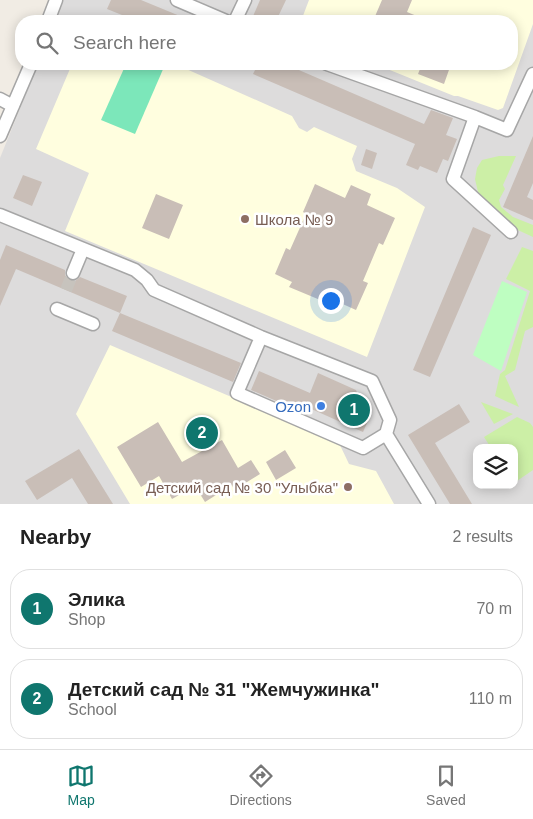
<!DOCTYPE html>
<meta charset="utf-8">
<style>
:root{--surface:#fff;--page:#f2f2f2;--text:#222;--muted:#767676;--line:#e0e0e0;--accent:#0f766e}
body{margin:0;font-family:Helvetica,sans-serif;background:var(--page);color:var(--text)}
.controls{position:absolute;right:15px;bottom:15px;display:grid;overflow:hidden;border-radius:10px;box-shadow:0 2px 12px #0003}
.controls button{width:45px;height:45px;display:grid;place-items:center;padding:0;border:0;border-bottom:1px solid var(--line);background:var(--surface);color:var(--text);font:25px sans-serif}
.you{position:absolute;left:330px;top:300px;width:18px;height:18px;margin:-12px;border:4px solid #fff;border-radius:50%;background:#1a73e8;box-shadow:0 0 0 8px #1a73e833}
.badge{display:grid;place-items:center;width:32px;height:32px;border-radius:50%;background:var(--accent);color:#fff;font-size:16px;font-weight:700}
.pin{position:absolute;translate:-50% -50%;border:2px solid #fff;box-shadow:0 1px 5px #0006}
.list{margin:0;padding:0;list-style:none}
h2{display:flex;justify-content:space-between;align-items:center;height:65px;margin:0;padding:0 20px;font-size:21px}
h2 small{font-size:16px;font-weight:400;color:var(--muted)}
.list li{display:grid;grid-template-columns:32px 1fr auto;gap:15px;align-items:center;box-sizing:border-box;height:80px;margin:0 10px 10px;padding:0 10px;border:1px solid var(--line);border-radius:20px}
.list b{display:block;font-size:19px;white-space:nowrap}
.list p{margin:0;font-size:16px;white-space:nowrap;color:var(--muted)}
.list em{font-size:16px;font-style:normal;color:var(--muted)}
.icon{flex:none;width:28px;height:28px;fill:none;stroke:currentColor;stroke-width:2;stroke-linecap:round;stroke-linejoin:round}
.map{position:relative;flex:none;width:533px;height:504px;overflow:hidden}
.search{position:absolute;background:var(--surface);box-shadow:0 2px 12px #0003;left:15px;right:15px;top:15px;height:55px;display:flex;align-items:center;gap:12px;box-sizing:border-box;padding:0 18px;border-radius:20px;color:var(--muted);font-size:19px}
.sheet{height:245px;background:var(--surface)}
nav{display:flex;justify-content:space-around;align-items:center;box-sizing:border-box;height:70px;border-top:1px solid var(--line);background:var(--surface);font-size:14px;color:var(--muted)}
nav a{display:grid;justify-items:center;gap:2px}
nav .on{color:var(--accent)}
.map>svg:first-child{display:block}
.residential{fill:#dddcdc;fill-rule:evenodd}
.education{fill:#fffedf}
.grass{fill:#ccefa6}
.park{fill:#befec1}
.pitch{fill:#7ce7ba}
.building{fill:#c9beb7}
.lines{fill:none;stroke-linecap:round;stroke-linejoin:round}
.minor-tunnel{stroke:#c7c3bd;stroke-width:12;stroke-dasharray:12 6;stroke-linecap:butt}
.minor-casing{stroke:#a6a6a6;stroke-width:15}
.minor{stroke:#fff;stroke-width:12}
.education-dot{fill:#8d6e63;stroke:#fff;stroke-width:2}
.shop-dot{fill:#3f7fe0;stroke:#fff;stroke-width:2}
.labels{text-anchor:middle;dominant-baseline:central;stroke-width:5;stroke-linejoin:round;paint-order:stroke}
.education-label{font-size:15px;fill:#785e54;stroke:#fff;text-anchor:start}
.shop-label{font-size:15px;fill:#366cbe;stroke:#fff;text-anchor:end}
</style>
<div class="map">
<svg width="533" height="504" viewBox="0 0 533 504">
<rect width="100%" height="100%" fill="#f1ece4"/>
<path class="residential" d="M 63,0 L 533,0 L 533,504 L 0,504 L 0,158 L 38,64 L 512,64 L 512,21 L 55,21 ZM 477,448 L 514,448 L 514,485 L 477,485 Z"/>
<path class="education" d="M 309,0 L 533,0 L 533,24 L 503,108 L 498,110 L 458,96 L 454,96 L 375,64 L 512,64 L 512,21 L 301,21 Z
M 72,64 L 175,64 L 292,116 L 299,128 L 307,132 L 314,127 L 357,146 L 352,159 L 356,171 L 397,188 L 425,207 L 367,357 L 65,231 L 89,173 L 36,149 Z
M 110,345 L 339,443 L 349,464 L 376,471 L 394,504 L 130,504 L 76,414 Z"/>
<path class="grass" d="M 499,156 L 516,156 L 503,185 L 505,189 L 499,200 L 501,207 L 513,217 L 533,225 L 533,237 L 509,226 L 478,192 L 475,179 L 477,168 L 482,160 Z
M 522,247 L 533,251 L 533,327 L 525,331 L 515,370 L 505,376 L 519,407 L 495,396 L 500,374 L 505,370 L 530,291 L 506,279 Z
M 481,402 L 513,414 L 494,424 Z
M 517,417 L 530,423 L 533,427 L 533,470 L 514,483 L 514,448 L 491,448 L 484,437 Z"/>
<path class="park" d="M 502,281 L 527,292 L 501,371 L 473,355 Z"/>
<path class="pitch" d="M 126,64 L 158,64 L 164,67 L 135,134 L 101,120 Z"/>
<path class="building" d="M 111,0 L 141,0 L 192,21 L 137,21 L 107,9 Z
M 260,0 L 286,0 L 276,21 L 251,21 Z
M 382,0 L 412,0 L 407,12 L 429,21 L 373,21 Z
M 258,64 L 285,64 L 424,124 L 431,110 L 453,118 L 446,135 L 457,139 L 448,161 L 443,159 L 437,173 L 420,166 L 418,170 L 406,165 L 415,144 L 253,74 Z
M 422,64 L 443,64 L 450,67 L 444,84 L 418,74 Z
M 533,136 L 533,183 L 527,197 L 533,200 L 533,220 L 503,207 Z
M 366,149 L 377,153 L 372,169 L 361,165 Z
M 23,175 L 42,182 L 32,206 L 13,198 Z
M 315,184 L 345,198 L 351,185 L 371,194 L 367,205 L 395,218 L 383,245 L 379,243 L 363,281 L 368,283 L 356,310 L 327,297 L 325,302 L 289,287 L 292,282 L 275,274 L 286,248 L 290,250 L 306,214 L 303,212 Z
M 156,194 L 183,205 L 169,239 L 142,228 Z
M 473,227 L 491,235 L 430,377 L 413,370 Z
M 6,245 L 65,270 L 65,275 L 69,280 L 75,281 L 80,277 L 127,296 L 120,313 L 16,269 L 0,306 L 0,260 Z
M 120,313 L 241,363 L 233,382 L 112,331 Z
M 259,371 L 310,393 L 318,373 L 356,390 L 368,421 L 363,432 L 307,407 L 304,413 L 251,390 Z
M 459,404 L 470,422 L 435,443 L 472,504 L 450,504 L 408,435 Z
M 158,422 L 182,462 L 222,440 L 238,468 L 251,460 L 260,474 L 234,490 L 232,485 L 205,502 L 195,486 L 172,499 L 159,476 L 141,487 L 117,447 Z
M 79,449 L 113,504 L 88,504 L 72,478 L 37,500 L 25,481 Z
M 285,450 L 296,468 L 276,480 L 266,462 Z"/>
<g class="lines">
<path class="minor-tunnel" d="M 66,290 L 73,273"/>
<g class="minor-casing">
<path id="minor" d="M 177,0 L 226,21
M 48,21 L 56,0
M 235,21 L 245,0
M 327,64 L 475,117
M 0,99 L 13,106
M 0,136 L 31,64
M 0,215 L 135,270 L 147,280 L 154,290 L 261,337 L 372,381 L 390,420 L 386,434 L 429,504
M 511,232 L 453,179 L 475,117 L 507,130 L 533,74
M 73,273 L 83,249
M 57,309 L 93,324
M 261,337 L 237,393 L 363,448 L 386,434"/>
</g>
<use href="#minor" class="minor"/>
</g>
<g class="education-dot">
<circle cx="245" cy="219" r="5"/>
<circle cx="348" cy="487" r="5"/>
</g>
<circle class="shop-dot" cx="321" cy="406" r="5"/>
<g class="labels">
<g class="education-label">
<text x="255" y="219">Школа № 9</text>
<text x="338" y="487" text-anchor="end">Детский сад № 30 "Улыбка"</text>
</g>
<g class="shop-label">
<text x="311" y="406">Ozon</text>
</g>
</g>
</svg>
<div class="controls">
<button><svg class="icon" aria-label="layers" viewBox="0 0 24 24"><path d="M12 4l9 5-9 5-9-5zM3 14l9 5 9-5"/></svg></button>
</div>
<div class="you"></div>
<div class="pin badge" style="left:354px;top:410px">1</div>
<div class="pin badge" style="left:202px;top:433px">2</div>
<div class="search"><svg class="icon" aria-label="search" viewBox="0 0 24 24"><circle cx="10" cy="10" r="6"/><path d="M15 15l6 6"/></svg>Search here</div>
</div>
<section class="sheet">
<h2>Nearby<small>2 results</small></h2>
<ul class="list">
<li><span class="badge">1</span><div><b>Элика</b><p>Shop</p></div><em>70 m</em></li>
<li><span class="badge">2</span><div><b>Детский сад № 31 &quot;Жемчужинка&quot;</b><p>School</p></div><em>110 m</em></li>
</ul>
</section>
<nav>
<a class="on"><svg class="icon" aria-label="map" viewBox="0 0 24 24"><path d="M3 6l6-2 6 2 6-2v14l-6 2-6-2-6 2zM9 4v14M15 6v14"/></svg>Map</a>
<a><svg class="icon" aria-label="directions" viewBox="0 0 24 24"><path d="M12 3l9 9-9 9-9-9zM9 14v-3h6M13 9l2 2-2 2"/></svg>Directions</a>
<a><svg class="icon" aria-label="saved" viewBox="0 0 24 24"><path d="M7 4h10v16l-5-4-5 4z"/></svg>Saved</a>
</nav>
